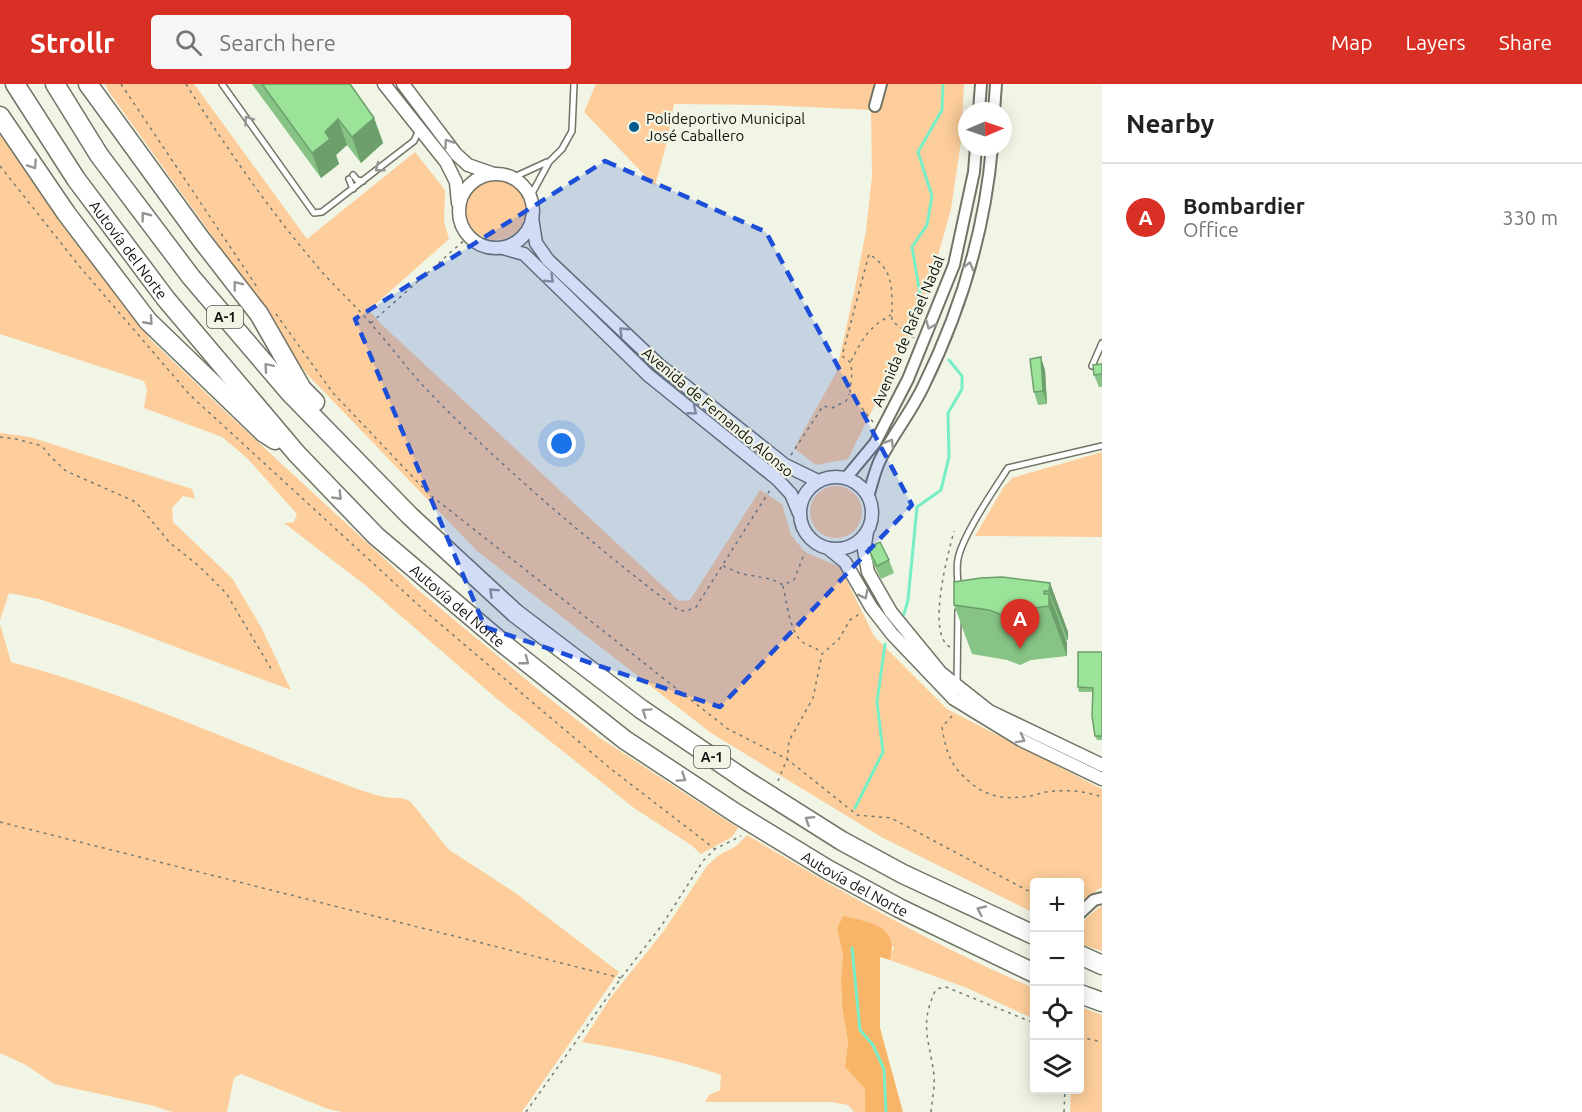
<!DOCTYPE html>
<meta charset="utf-8">
<style>
:root{--surface:#fff;--page:#f6f6f6;--text:#222;--muted:#767676;--line:#e0e0e0;--accent:#d93025}
body{margin:0;font-family:Ubuntu,sans-serif;background:var(--page);color:var(--text)}
.controls{position:absolute;right:18px;bottom:18px;display:grid;overflow:hidden;border-radius:6px;box-shadow:0 3px 15px #0003}
.controls button{width:54px;height:54px;display:grid;place-items:center;padding:0;border:0;border-bottom:2px solid var(--line);background:var(--surface);color:var(--text);font:30px sans-serif}
.compass{position:absolute;left:958px;top:18px;width:54px;height:54px;border-radius:50%;background:var(--surface);box-shadow:0 3px 15px #0003;rotate:88deg}
.you{position:absolute;left:562px;top:360px;width:21px;height:21px;margin:-15px;border:4px solid #fff;border-radius:50%;background:#1a73e8;box-shadow:0 0 0 9px #1a73e833}
.badge{display:grid;place-items:center;width:39px;height:39px;border-radius:50%;background:var(--accent);color:#fff;font-size:20px;font-weight:700}
.pin{position:absolute;translate:-50% -50px;filter:drop-shadow(0 2px 3px #0008)}
.pin::after{content:'';position:absolute;top:32px;width:21px;height:18px;background:inherit;clip-path:polygon(0 0,100% 0,50% 100%)}
.list{margin:0;padding:0;list-style:none}
h2{display:flex;justify-content:space-between;align-items:center;height:78px;margin:0;padding:0 24px;font-size:26px}
h2 small{font-size:20px;font-weight:400;color:var(--muted)}
.list li{display:grid;grid-template-columns:39px 1fr auto;gap:18px;align-items:center;box-sizing:border-box;height:108px;padding:0 24px;border-top:2px solid var(--line)}
.list b{display:block;font-size:22px;white-space:nowrap}
.list p{margin:0;font-size:20px;white-space:nowrap;color:var(--muted)}
.list em{font-size:20px;font-style:normal;color:var(--muted)}
.icon{flex:none;width:33px;height:33px;fill:none;stroke:currentColor;stroke-width:2;stroke-linecap:round;stroke-linejoin:round}
.map{position:relative;flex:none;width:1102px;height:1028px;overflow:hidden}
header{display:flex;align-items:center;gap:36px;box-sizing:border-box;height:84px;padding:0 30px;background:var(--accent);color:#fff}
header strong{font-size:28px}
nav{display:flex;gap:33px;margin-inline-start:auto;font-size:21px}
.search{width:420px;height:54px;background:var(--page);display:flex;align-items:center;gap:15px;box-sizing:border-box;padding:0 21px;border-radius:6px;color:var(--muted);font-size:22px}
main{display:flex}
aside{flex:1;background:var(--surface)}
.map>svg:first-child{display:block}
.green{fill:#fdce9b}
.forest{fill:#f8b567}
.lines{fill:none;stroke-linecap:round;stroke-linejoin:round}
.stream{stroke:#78eec6;stroke-width:3}
.service-casing{stroke:#717466;stroke-width:8}
.minor-casing{stroke:#717466;stroke-width:14}
.tertiary-casing{stroke:#717466;stroke-width:15}
.motorway-casing{stroke:#717466;stroke-width:21}
.path{stroke:#777a70;stroke-width:1.5;stroke-dasharray:3 4.5;stroke-linecap:butt}
.service{stroke:#fff;stroke-width:5}
.minor{stroke:#fff;stroke-width:10}
.tertiary{stroke:#fff;stroke-width:12}
.motorway{stroke:#fff;stroke-width:18}
.wall{fill:#86c384}
.shaded-wall{fill:#6d9f6c}
.building{fill:#9ce39a;stroke:#6d9f6c;stroke-width:1.5}
.oneway{stroke:#959593}
.marked{fill:#1d4ed8;fill-opacity:0.2;stroke:#1d4ed8;stroke-width:4.5;stroke-dasharray:12 8;stroke-linejoin:round}
.poi-dot{fill:#055a8d;stroke:#f0f5e5;stroke-width:2}
.labels{text-anchor:middle;dominant-baseline:central;stroke-width:4.5;stroke-linejoin:round;paint-order:stroke}
.shield{fill:#f0f5e5;stroke:#55584f;stroke-width:1.5}
.shield-label{font-size:14px;font-weight:bold;fill:#13140f}
.poi-label{font-size:15px;fill:#13140f;stroke:#f0f5e5;text-anchor:start}
.street-label{font-size:15px;fill:#13140f;stroke:#f0f5e5}
</style>
<header>
<strong>Strollr</strong>
<div class="search"><svg class="icon" aria-label="search" viewBox="0 0 24 24"><circle cx="10" cy="10" r="6"/><path d="M15 15l6 6"/></svg>Search here</div>
<nav><a>Map</a><a>Layers</a><a>Share</a></nav>
</header>
<main>
<div class="map">
<svg width="1102" height="1028" viewBox="0 0 1102 1028">
<rect width="100%" height="100%" fill="#f0f5e5"/>
<path class="green" d="M 105,0 L 194,0 L 307,155 L 415,68 L 445,106 L 444,138 L 449,155 L 369,226 L 380,239 L 679,517 L 690,516 L 760,406 L 782,420 L 791,451 L 805,468 L 840,483 L 874,552 L 947,625 L 1102,705 L 1102,803 L 1080,818 L 1080,798 L 1034,798 L 1034,829 L 883,754 L 711,649 L 477,467 L 305,288 L 228,174 L 109,8 Z
M 596,0 L 964,0 L 961,57 L 951,125 L 934,186 L 914,242 L 848,375 L 816,381 L 794,364 L 836,289 L 854,209 L 866,147 L 872,92 L 871,26 L 765,21 L 674,20 L 667,58 L 655,102 L 584,28 Z
M 0,42 L 51,117 L 150,255 L 231,333 L 417,505 L 540,607 L 600,654 L 738,744 L 732,753 L 701,770 L 691,761 L 634,724 L 496,614 L 365,501 L 284,439 L 294,438 L 297,430 L 247,374 L 222,353 L 144,324 L 147,305 L 144,297 L 0,250 Z
M466 126a30 30 0 1 1 60 0a30 30 0 1 1-60 0Z
M 0,349 L 30,353 L 192,405 L 195,415 L 183,412 L 172,424 L 173,438 L 232,494 L 261,543 L 291,606 L 120,542 L 39,515 L 9,509 L 0,536 Z
M 1102,368 L 1102,453 L 975,452 L 1003,404 L 1012,394 Z
M810 428a26 26 0 1 1 52 0a26 26 0 1 1-52 0Z
M 0,540 L 11,578 C 117,606 218,652 320,691 C 340,698 365,709 385,713 C 395,715 402,712 411,718 L 448,765 L 517,810 L 619,888 L 522,1028 L 342,1028 L 328,1025 L 241,990 L 234,994 L 227,1028 L 172,1028 L 154,1022 L 54,1000 L 26,981 L 0,969 Z
M 747,751 C 840,807 934,862 1034,904 L 1034,935 L 967,904 L 890,876 L 894,863 L 837,845 L 843,871 L 841,894 L 842,922 L 848,958 L 845,983 L 865,1005 L 865,1028 L 854,1028 L 848,1021 L 832,1018 L 705,1018 L 709,1011 L 720,1006 L 721,991 C 676,975 629,966 582,958 L 611,913 L 663,848 L 707,782 L 719,771 L 735,763 Z
M 1102,821 L 1102,867 L 1080,860 L 1085,835 Z
M 1080,923 L 1102,931 L 1102,1028 L 1070,1028 L 1071,1006 L 1080,1006 Z"/>
<path class="forest" d="M 843,832 C 868,838 900,841 890,876 L 880,873 L 880,944 L 903,1028 L 865,1028 L 865,1005 L 845,983 L 848,958 L 842,922 L 841,894 L 843,871 L 837,845 Z"/>
<g class="lines">
<path class="stream" d="M 922,222 L 912,163 L 927,141 L 932,112 L 918,68 L 942,26 L 943,0
M 904,530 L 908,516 L 917,423 L 941,406 L 949,373 L 948,329 L 962,305 L 962,292 L 949,276
M 855,724 L 883,668 L 877,618 L 885,560
M 852,864 L 860,946 L 873,961 L 884,985 L 886,1028"/>
<g class="service-casing">
<path id="service" d="M 222,0 L 314,129 L 322,128 L 414,57 L 419,46
M 353,91 L 357,96 L 363,97
M 512,94 L 547,78
M 349,95 L 353,105
M 530,113 L 549,78 L 562,65 L 572,47 L 574,0
M 1092,282 L 1102,259
M 958,503 C 958,494 956,483 958,475 C 962,452 995,404 1008,384 L 1102,362
M 957,599 L 958,527"/>
</g>
<g class="minor-casing">
<path id="minor" d="M 875,22 L 881,0
M 979,27 L 981,0
M 994,27 L 996,0
M 846,394 L 875,359 L 908,295 L 954,181 L 974,88 L 976,63
M 868,413 C 872,400 875,385 881,374 C 894,349 911,328 923,303 C 960,228 985,146 992,63
M 1080,829 L 1094,816 L 1102,814"/>
</g>
<g class="tertiary-casing">
<path id="tertiary" d="M 384,0 L 446,78 L 456,98 L 458,119
M 403,0 L 456,70 L 468,81 L 494,90
M459 127a37 37 0 1 1 74 0a37 37 0 1 1-74 0Z
M 532,134 L 536,159 L 548,176 L 658,280 L 785,381 L 818,397
M 503,164 L 524,170 L 648,291 L 777,395 L 791,410 L 799,429
M800 429a36 36 0 1 1 72 0a36 36 0 1 1-72 0Z
M 867,448 L 864,466 L 868,488 L 891,528 L 941,589 L 989,627 L 1102,681
M 829,465 L 845,478 L 871,523 L 892,550 L 954,615 L 1021,656 L 1102,695"/>
</g>
<g class="motorway-casing">
<g id="motorway">
<path id="s1" d="M 15,0 L 76,95 L 166,215 L 297,370 L 376,452 L 500,557 L 625,656 L 737,730 L 827,785 L 899,824 L 1034,889"/>
<path d="M 55,0 L 99,71 L 191,193 L 290,309 L 410,432 L 515,529 L 641,625 L 747,697 L 842,757 L 903,790 L 1034,851"/>
<path d="M 88,0 L 200,154 L 259,230 L 302,305 L 315,318"/>
<path d="M 0,32 L 66,129 L 148,237 L 264,349 L 275,356"/>
<path d="M 1080,871 L 1102,881"/>
<path d="M 1080,910 L 1102,918"/>
</g>
</g>
<path class="path" d="M 121,0 L 259,206
M 186,0 C 227,65 272,130 322,188 C 338,206 356,222 372,241 C 391,262 408,286 428,307 C 505,387 590,458 678,526 L 686,527 L 696,523 L 770,406
M 0,82 L 80,183 L 190,311 L 426,528 L 611,685 L 715,765
M 276,230 L 333,309 L 429,410 L 728,645 L 787,675 L 857,731 L 891,734 L 1034,810
M 371,239 L 469,152
M 851,277 C 863,254 868,244 891,231
M 873,338 L 850,309 L 852,288 L 850,278 L 842,272 L 869,170 C 897,188 891,208 892,237 L 914,254
M 0,353 L 16,355 L 42,362 L 50,372 L 66,387 L 136,418 L 170,459 L 199,482 L 226,509 L 273,588
M 791,371 L 823,322 L 832,324 L 846,317 L 849,310
M 723,482 L 742,490 L 771,495 L 783,501 L 794,496 L 805,468
M 783,502 C 787,519 789,544 801,557 C 808,563 816,562 821,569
M 950,563 C 926,550 948,470 954,447
M 952,632 L 942,643 C 946,668 950,682 971,699 C 987,713 1007,716 1028,712 C 1034,712 1040,709 1046,708 C 1065,705 1085,707 1102,713
M 778,697 L 787,675 L 789,657 L 813,614 L 822,570 L 839,555 L 850,536 L 861,529
M 0,738 L 621,894
M 1080,953 L 1102,958
M 526,1028 L 621,894 L 662,841 L 703,777 L 715,765 L 741,752
M 931,1028 C 932,1016 935,1003 934,991 C 929,953 919,942 936,905 L 946,903 L 1034,939
M 1064,1028 L 1065,1006"/>
<use href="#service" class="service"/>
<use href="#minor" class="minor"/>
<use href="#tertiary" class="tertiary"/>
<use href="#motorway" class="motorway"/>
</g>
<path class="wall" d="M 252,0 L 350,0 L 374,34 L 383,59 L 361,79 L 347,61 L 336,71 L 339,80 L 321,94 Z
M 1102,280 L 1102,303 L 1099,303 L 1094,291 Z
M 1045,286 L 1047,320 L 1038,321 L 1034,308 Z
M 868,464 L 889,476 L 894,489 L 881,495 L 872,477 Z
M 1050,499 L 1068,548 L 1068,556 L 1066,556 L 1067,559 L 1067,572 L 1031,576 L 1020,581 L 1007,576 L 972,570 L 954,521 Z
M 1102,568 L 1102,656 L 1097,656 L 1095,652 L 1093,608 L 1079,608 L 1078,603 Z"/>
<path class="shaded-wall" d="M 374,34 L 383,59 L 361,79 L 352,53 Z
M 338,35 L 347,61 L 336,71 L 339,80 L 321,94 L 312,69 L 325,48 Z
M 1041,273 L 1045,286 L 1047,320 L 1043,307 Z
M 1050,499 L 1068,548 L 1068,556 L 1049,507 Z
M 1044,507 L 1049,521 L 1049,510 L 1067,559 L 1067,572 L 1044,510 Z"/>
<path class="building" d="M 262,0 L 350,0 L 374,34 L 352,53 L 338,35 L 325,48 L 330,55 L 312,69 Z
M 1041,273 L 1043,307 L 1034,308 L 1030,275 Z
M 1102,280 L 1102,290 L 1094,291 L 1093,281 Z
M 880,458 L 889,476 L 877,482 L 868,464 Z
M 1002,493 L 1050,499 L 1049,507 L 1044,507 L 1044,510 L 1049,510 L 1049,522 L 1013,527 L 1002,531 L 989,526 L 954,521 L 954,498 L 981,494 Z
M 1078,568 L 1102,568 L 1102,652 L 1095,652 L 1092,632 L 1093,604 L 1078,603 Z"/>
<defs><path id="oneway-chevron" d="M-2-3.5L2.5 0L-2 3.5" fill="none" stroke-width="1.6" stroke-linecap="round" stroke-linejoin="round" transform="scale(1.5)"/></defs>
<g class="oneway">
<use href="#oneway-chevron" transform="translate(248 36) rotate(-126)"/>
<use href="#oneway-chevron" transform="translate(448 59) rotate(-124)"/>
<use href="#oneway-chevron" transform="translate(33 81) rotate(56)"/>
<use href="#oneway-chevron" transform="translate(379 84) rotate(142)"/>
<use href="#oneway-chevron" transform="translate(145 132) rotate(-127)"/>
<use href="#oneway-chevron" transform="translate(969 182) rotate(-74)"/>
<use href="#oneway-chevron" transform="translate(550 195) rotate(44)"/>
<use href="#oneway-chevron" transform="translate(237 201) rotate(-128)"/>
<use href="#oneway-chevron" transform="translate(149 237) rotate(48)"/>
<use href="#oneway-chevron" transform="translate(930 241) rotate(112)"/>
<use href="#oneway-chevron" transform="translate(623 247) rotate(-136)"/>
<use href="#oneway-chevron" transform="translate(268 283) rotate(-131)"/>
<use href="#oneway-chevron" transform="translate(693 327) rotate(39)"/>
<use href="#oneway-chevron" transform="translate(890 359) rotate(-59)"/>
<use href="#oneway-chevron" transform="translate(338 412) rotate(46)"/>
<use href="#oneway-chevron" transform="translate(493 508) rotate(-137)"/>
<use href="#oneway-chevron" transform="translate(864 511) rotate(63)"/>
<use href="#oneway-chevron" transform="translate(525 577) rotate(38)"/>
<use href="#oneway-chevron" transform="translate(646 628) rotate(-145)"/>
<use href="#oneway-chevron" transform="translate(1021 655) rotate(29)"/>
<use href="#oneway-chevron" transform="translate(682 694) rotate(34)"/>
<use href="#oneway-chevron" transform="translate(809 736) rotate(-148)"/>
<use href="#oneway-chevron" transform="translate(981 826) rotate(-155)"/>
</g>
<path class="marked" d="M 605,77 L 766,148 L 912,421 L 720,623 L 485,543 L 355,235 Z"/>
<circle class="poi-dot" cx="634" cy="43" r="6"/>
<g class="labels">
<g class="shield">
<rect x="207" y="222" width="36" height="22" rx="4.5"/>
<rect x="694" y="662" width="36" height="22" rx="4.5"/>
</g>
<g class="shield-label">
<text x="225" y="233">A-1</text>
<text x="712" y="673">A-1</text>
</g>
<g class="poi-label">
<text x="646" y="34">Polideportivo Municipal<tspan x="646" dy="17">José Caballero</tspan></text>
</g>
<g class="street-label">
<text stroke="none"><textPath href="#s1" startOffset="201">Autovía del Norte</textPath></text>
<text transform="translate(908 247) rotate(-67)">Avenida de Rafael Nadal</text>
<text transform="translate(718 328) rotate(40)">Avenida de Fernando Alonso</text>
<text stroke="none"><textPath href="#s1" startOffset="687">Autovía del Norte</textPath></text>
<text stroke="none"><textPath href="#s1" startOffset="1173">Autovía del Norte</textPath></text>
</g>
</g>
</svg>
<div class="controls">
<button>+</button>
<button>−</button>
<button><svg class="icon" aria-label="locate" viewBox="0 0 24 24"><circle cx="12" cy="12" r="6"/><path d="M12 2v4M12 18v4M2 12h4M18 12h4"/></svg></button>
<button><svg class="icon" aria-label="layers" viewBox="0 0 24 24"><path d="M12 4l9 5-9 5-9-5zM3 14l9 5 9-5"/></svg></button>
</div>
<svg class="compass" viewBox="-18 -18 36 36"><path d="M0-13l5 13h-10z" fill="#e53935"/><path d="M0 13l5-13h-10z" fill="#767676"/></svg>
<div class="you"></div>
<div class="pin badge" style="left:1020px;top:565px">A</div>
</div>
<aside>
<h2>Nearby<small></small></h2>
<ul class="list">
<li><span class="badge">A</span><div><b>Bombardier</b><p>Office</p></div><em>330 m</em></li>
</ul>
</aside>
</main>
